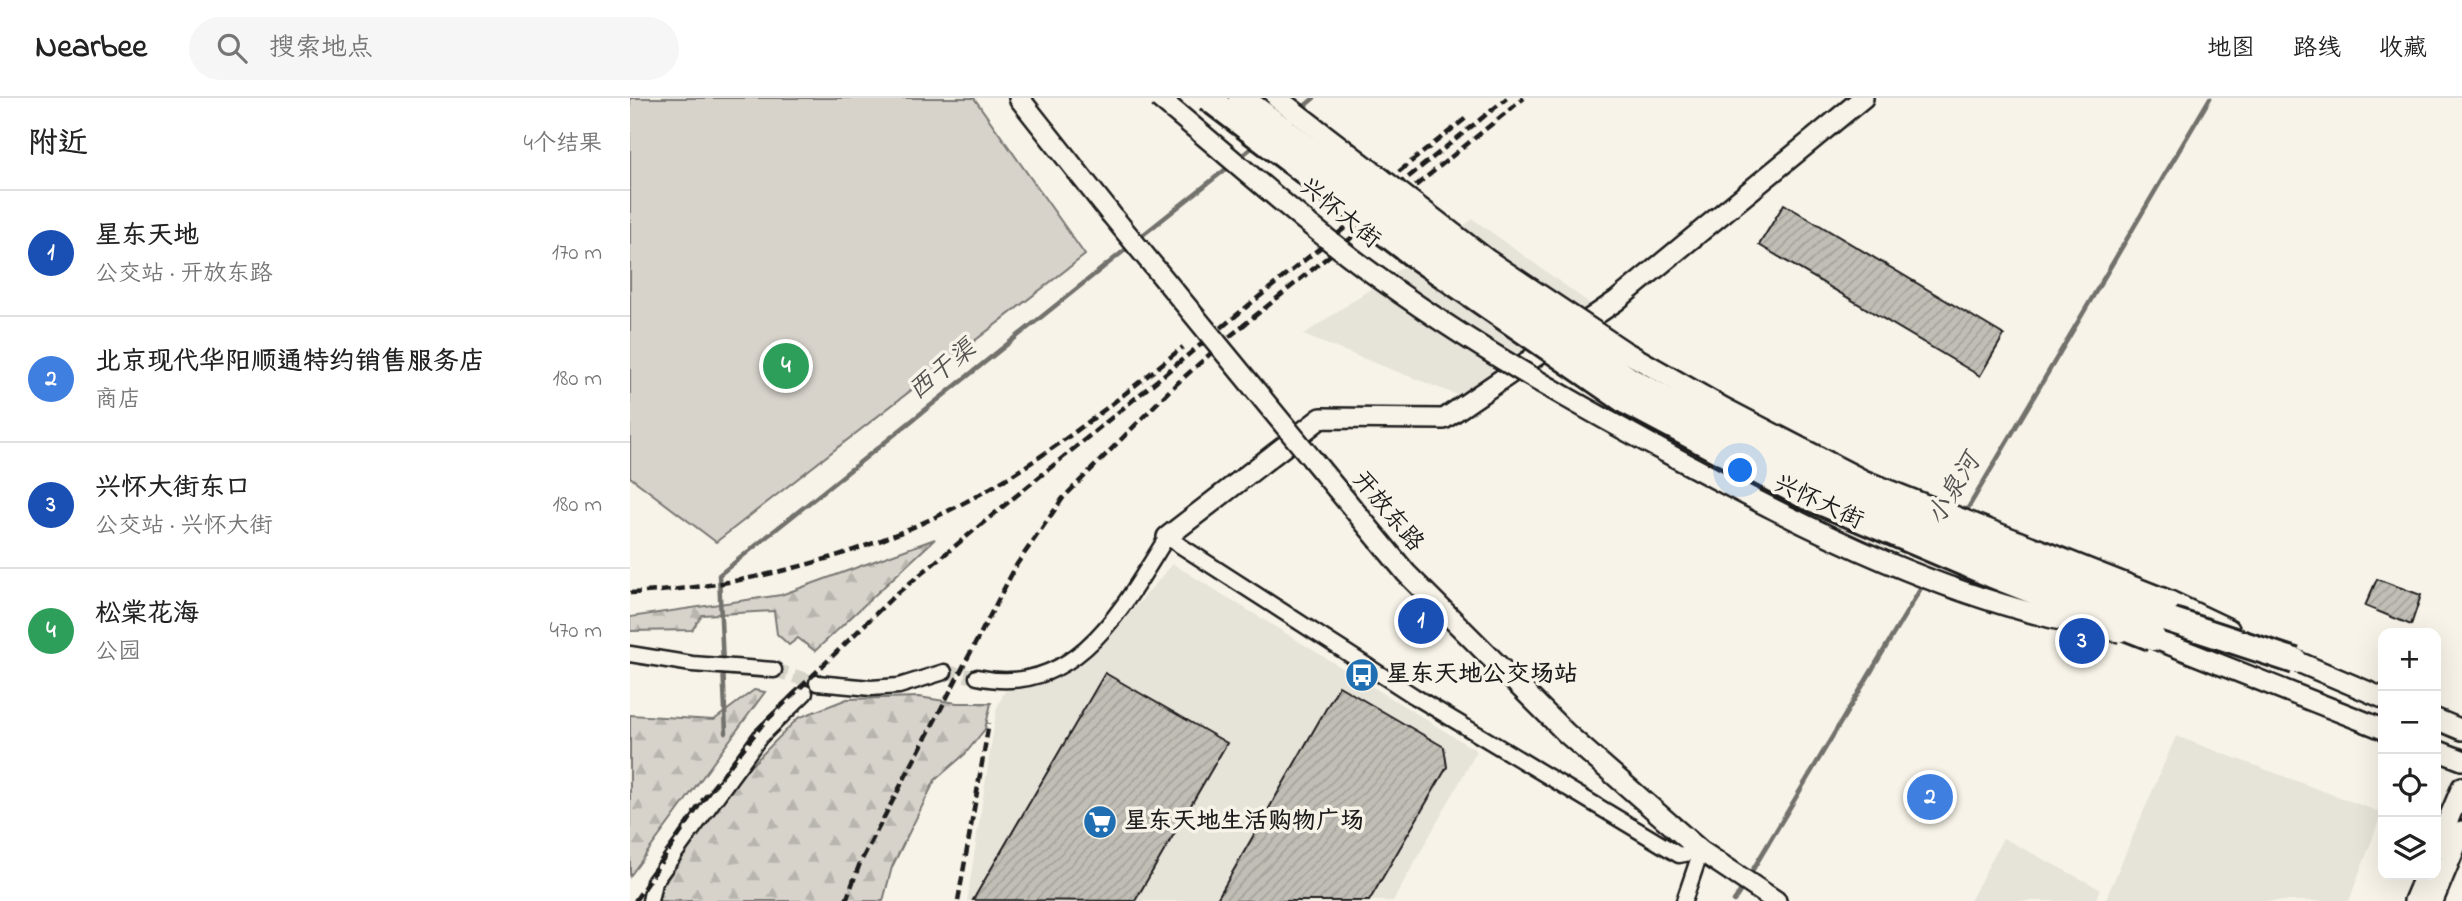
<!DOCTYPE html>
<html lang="zh">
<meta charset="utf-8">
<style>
:root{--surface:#fff;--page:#f6f6f6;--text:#222;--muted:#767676;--line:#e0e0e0;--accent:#b45309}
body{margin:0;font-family:"Indie Flower","LXGW WenKai TC",sans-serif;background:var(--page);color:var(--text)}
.controls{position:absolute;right:21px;bottom:21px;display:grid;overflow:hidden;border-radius:14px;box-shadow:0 7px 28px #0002}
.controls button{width:63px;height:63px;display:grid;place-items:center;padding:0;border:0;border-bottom:2px solid var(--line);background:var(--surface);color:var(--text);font:35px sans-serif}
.you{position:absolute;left:1111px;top:373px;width:24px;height:24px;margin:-18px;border:5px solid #fff;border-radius:50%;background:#1a73e8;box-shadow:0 0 0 10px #1a73e833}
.badge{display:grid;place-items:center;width:46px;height:46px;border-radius:50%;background:var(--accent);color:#fff;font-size:23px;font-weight:700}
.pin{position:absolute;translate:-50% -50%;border:4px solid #fff;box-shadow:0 2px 7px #0006}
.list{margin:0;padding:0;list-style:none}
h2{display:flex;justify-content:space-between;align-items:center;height:91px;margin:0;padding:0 28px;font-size:30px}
h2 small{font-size:23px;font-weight:400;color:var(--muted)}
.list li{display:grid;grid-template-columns:46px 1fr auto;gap:21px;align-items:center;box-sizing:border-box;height:126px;padding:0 28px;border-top:2px solid var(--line)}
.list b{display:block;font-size:26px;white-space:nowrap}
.list p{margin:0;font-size:23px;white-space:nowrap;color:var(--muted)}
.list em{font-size:23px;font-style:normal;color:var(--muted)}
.icon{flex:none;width:38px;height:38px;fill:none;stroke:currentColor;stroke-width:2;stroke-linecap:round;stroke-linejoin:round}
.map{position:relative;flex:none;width:1832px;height:803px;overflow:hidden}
header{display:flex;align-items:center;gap:42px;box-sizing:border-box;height:98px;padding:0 35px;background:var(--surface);border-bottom:2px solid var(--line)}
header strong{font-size:33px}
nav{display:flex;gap:38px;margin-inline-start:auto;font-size:24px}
.search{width:490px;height:63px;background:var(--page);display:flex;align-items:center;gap:18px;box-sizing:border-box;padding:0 24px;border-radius:38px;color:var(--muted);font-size:26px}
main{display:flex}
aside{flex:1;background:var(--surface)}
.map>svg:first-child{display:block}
.built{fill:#e6e3d9}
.forest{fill:url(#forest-firs);stroke:#7a7874;stroke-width:2}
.green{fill:#d7d3cb;stroke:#7a7874;stroke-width:2}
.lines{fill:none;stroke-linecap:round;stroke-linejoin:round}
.stream{stroke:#72716c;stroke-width:4.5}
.building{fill:url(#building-hatch);stroke:#1c1c1c;stroke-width:2}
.street-tunnel{stroke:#d6d3c9;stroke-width:14;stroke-dasharray:14 7;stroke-linecap:butt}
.street-casing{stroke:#1c1c1c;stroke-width:19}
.secondary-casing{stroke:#1c1c1c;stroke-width:24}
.street{stroke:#f7f3e8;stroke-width:14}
.secondary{stroke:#f7f3e8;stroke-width:19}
.rail{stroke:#1c1c1c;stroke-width:4.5;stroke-dasharray:10 5;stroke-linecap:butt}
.secondary-bridge-casing{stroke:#1c1c1c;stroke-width:24;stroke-linecap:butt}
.highway-bridge-casing{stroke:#1c1c1c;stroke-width:30;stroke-linecap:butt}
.secondary-bridge{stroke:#f7f3e8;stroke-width:19}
.highway-bridge{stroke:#f7f3e8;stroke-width:24}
.labels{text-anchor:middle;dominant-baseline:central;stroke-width:7;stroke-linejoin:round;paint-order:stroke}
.street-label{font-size:24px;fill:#1c1c1c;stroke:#f7f3e8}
.poi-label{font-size:24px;font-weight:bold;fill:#1c1c1c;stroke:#f7f3e8;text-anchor:start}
.water-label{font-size:26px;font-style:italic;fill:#565452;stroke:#f7f3e8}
</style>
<header>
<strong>Nearbee</strong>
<div class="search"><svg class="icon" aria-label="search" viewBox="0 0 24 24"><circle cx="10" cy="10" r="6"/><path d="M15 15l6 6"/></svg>搜索地点</div>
<nav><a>地图</a><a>路线</a><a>收藏</a></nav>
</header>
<main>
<aside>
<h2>附近<small>4个结果</small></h2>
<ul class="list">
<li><span class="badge" style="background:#1a4fb4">1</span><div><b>星东天地</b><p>公交站 · 开放东路</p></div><em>170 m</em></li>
<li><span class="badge" style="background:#3f7fe0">2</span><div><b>北京现代华阳顺通特约销售服务店</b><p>商店</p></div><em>180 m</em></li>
<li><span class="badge" style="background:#1a4fb4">3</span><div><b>兴怀大街东口</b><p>公交站 · 兴怀大街</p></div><em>180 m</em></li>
<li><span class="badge" style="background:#2e9e5b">4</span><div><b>松棠花海</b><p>公园</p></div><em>470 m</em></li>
</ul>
</aside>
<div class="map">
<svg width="1832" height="803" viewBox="0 0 1832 803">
<defs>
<pattern id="forest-firs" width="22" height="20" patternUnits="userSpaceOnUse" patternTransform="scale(1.75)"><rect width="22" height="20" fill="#d7d3cb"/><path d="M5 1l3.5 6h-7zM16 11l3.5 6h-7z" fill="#b8b5ae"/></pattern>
<pattern id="building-hatch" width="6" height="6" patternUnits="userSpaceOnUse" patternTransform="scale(1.75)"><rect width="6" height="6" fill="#c0beb5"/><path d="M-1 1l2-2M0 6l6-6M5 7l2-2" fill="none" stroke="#a4a39b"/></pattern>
</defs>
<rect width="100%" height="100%" fill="#f7f3e8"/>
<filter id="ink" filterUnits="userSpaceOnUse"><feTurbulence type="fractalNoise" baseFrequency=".0143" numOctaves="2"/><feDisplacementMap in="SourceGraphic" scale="14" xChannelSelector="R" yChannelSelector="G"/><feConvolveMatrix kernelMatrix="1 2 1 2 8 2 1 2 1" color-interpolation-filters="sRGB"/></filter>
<g filter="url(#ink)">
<path class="built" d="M 843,121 L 962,207 L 840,302 L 673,237 Z
M 543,466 L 847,653 L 763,803 L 337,803 L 367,609 L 375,593 L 416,584 L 465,554 Z
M 1546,638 L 1752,715 L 1719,803 L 1475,803 Z
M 1373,740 L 1470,791 L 1465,803 L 1340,803 Z"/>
<path class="forest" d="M 305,441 L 185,553 L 168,540 L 159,547 L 147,536 L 144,513 L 72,517 L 62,532 L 0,533 L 0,519 L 151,497 Z
M 124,592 L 135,594 L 0,778 L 0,617 L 84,622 Z
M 289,599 L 327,605 L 361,605 L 355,631 L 335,656 L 305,682 L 262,769 L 253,803 L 22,803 L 110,679 L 168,620 L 217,601 Z"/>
<path class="green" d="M 0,0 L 344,0 L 455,157 L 86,444 L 0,379 Z"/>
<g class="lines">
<path class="stream" d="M 671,11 L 684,0
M 608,61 L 625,47
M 509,140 L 601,67
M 1334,417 L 1580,0
M 96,635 L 89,477 L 500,148
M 1119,778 L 1294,485
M 1104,803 L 1113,789"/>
</g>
<path class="building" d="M 1154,106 L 1374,237 L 1350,278 L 1129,147 Z
M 1747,481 L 1791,497 L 1781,527 L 1735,508 Z
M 475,575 L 597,645 L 505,803 L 343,802 Z
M 709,588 L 814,649 L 817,669 L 739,803 L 586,803 Z"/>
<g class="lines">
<path class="street-tunnel" d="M 144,572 L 187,585
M 314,574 L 347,579"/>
<g class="street-casing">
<path id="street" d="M 0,556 L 62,566 L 144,572
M 347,579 C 446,601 493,509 537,439 L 784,598 L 1049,757 L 1071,753 L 1054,803
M 187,585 L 241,590 L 269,588 L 314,574
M 20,803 L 24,784 L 130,639 L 175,595"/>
</g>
<g class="secondary-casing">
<path id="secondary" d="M 389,0 L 480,115
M 682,361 L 776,475 L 936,635 L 1071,753 L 1146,803
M 537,439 L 691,320 L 814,321 L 986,203 L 1233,0
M 1540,503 L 1599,531
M 1523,540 L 1753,631
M 1654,558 L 1753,600
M 1806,621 L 1832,632
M 1806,652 L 1832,662
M 1806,751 L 1832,689
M 1784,803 L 1795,777
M 1803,803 L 1832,733"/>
</g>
<use href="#street" class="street"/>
<use href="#secondary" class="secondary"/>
<path class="rail" d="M 757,83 L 836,20
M 0,495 C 118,489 237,457 341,401 C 417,360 486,303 553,249
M 5,803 L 72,703 L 132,627 L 264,498 L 625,202 L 877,0
M 216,803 L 230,765 L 387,466 L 433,400 L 542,290 L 599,239 L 894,0
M 328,803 L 359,625"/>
<g class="secondary-bridge-casing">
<path id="secondary-bridge" d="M 529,0 C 592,52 653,107 718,157 C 817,233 926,295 1035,354 C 1182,433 1324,507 1490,534
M 647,0 L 858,162 L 994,253 L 1094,310 L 1233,382 L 1540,503
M 480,115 L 682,361"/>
</g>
<g class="highway-bridge-casing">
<path id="highway-bridge" d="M 578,0 L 784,157 L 997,304 L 1171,396 L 1362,477 L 1523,540
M 611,0 L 815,153 L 1000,282 L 1174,374 L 1504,510 L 1665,563"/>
</g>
<use href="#secondary-bridge" class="secondary-bridge"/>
<use href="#highway-bridge" class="highway-bridge"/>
</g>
</g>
<defs>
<g id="bus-disc" transform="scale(1.75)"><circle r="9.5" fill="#1f6fb2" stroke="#f7f3e8"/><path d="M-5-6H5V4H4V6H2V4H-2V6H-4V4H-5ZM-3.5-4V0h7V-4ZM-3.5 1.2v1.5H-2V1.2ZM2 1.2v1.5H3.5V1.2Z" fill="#fff"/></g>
<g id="supermarket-disc" transform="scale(1.75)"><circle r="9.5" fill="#1f6fb2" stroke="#f7f3e8"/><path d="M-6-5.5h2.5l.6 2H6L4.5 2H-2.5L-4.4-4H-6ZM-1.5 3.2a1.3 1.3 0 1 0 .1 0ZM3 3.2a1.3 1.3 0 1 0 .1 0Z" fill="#fff"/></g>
</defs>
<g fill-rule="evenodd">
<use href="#bus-disc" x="732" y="577"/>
<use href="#supermarket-disc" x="470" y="724"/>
</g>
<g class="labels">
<g class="street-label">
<text transform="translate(709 116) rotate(39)">兴怀大街</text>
<text transform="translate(1188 405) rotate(25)">兴怀大街</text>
<text transform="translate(757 414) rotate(50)">开放东路</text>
</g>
<g class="poi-label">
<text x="756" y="577">星东天地公交场站</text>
<text x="494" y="724">星东天地生活购物广场</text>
</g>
<g class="water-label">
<text transform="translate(313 273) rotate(-39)">西干渠</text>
<text transform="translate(1325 392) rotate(-59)">小泉河</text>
</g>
</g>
</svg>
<div class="controls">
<button>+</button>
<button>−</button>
<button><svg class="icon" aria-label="locate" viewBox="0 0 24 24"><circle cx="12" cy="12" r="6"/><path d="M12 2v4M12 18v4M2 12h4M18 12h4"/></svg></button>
<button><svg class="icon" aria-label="layers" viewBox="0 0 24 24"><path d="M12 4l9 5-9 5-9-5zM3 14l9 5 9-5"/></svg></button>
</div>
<div class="you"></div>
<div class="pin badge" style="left:791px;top:523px;background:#1a4fb4">1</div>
<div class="pin badge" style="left:1300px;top:699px;background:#3f7fe0">2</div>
<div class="pin badge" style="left:1452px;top:543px;background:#1a4fb4">3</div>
<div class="pin badge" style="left:156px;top:268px;background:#2e9e5b">4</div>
</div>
</main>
